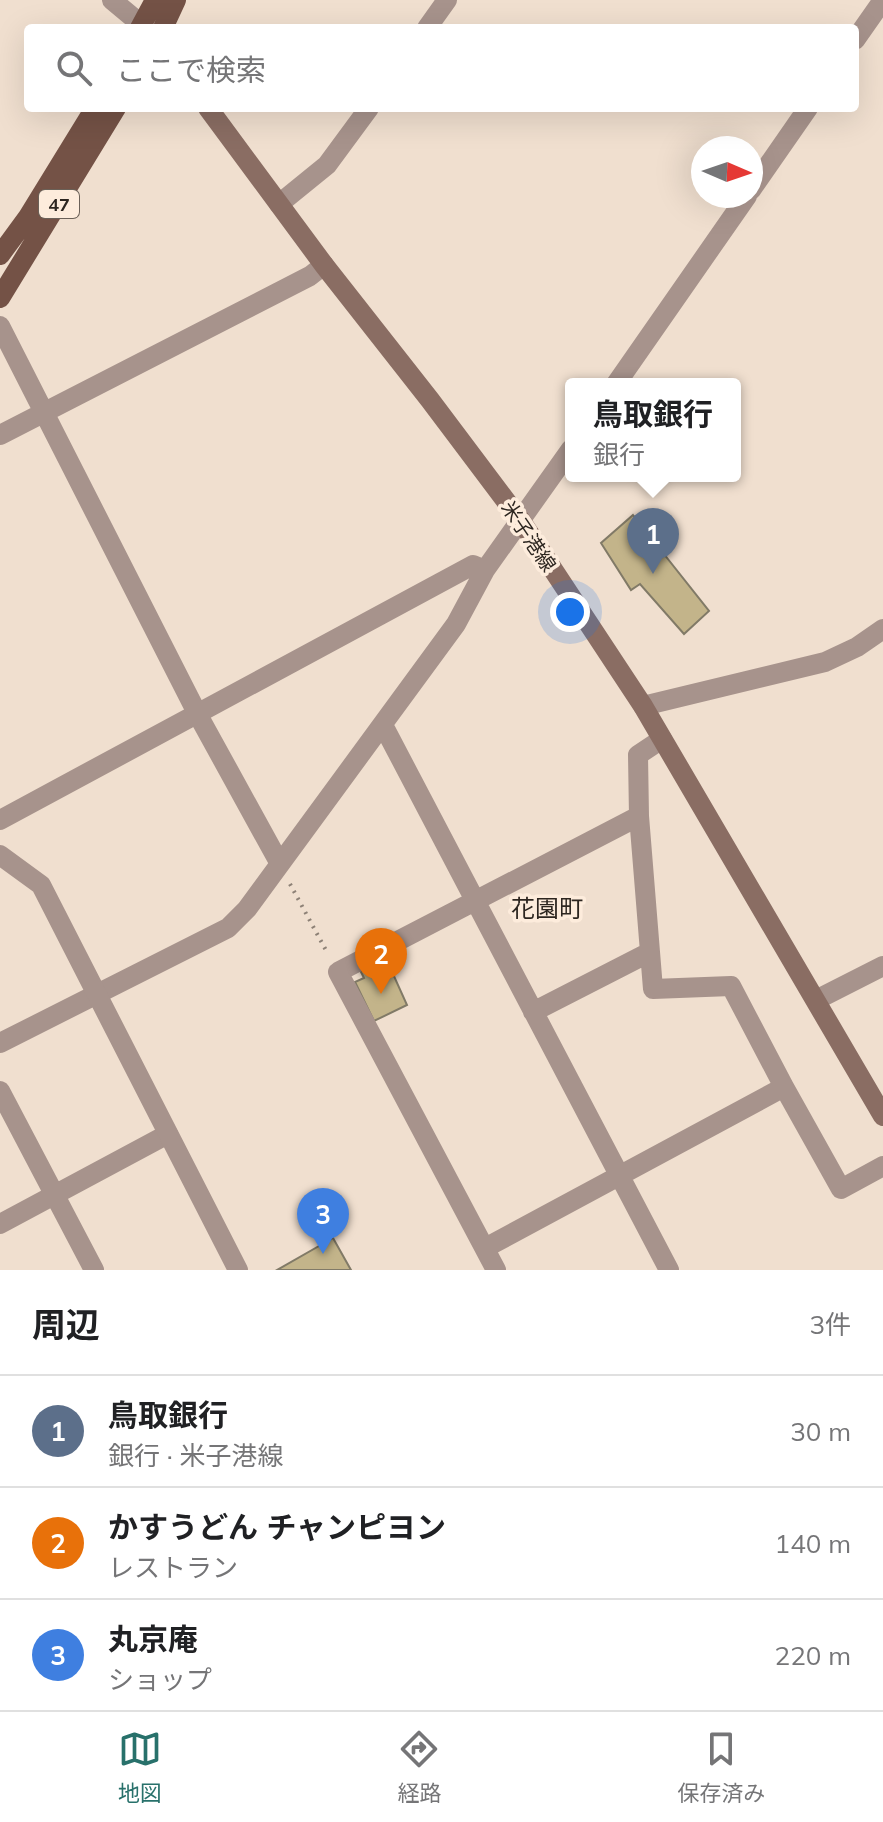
<!DOCTYPE html>
<html lang="ja">
<meta charset="utf-8">
<style>
:root{--surface:#fff;--page:#f6f6f6;--text:#202124;--muted:#757577;--line:#e0e0e0;--accent:#28716b}
body{margin:0;font-family:Mulish,"Noto Sans JP",sans-serif;background:var(--page);color:var(--text)}
.compass{position:absolute;left:691px;top:136px;width:72px;height:72px;border-radius:50%;background:var(--surface);box-shadow:0 8px 32px #0002;rotate:92deg}
.you{position:absolute;left:570px;top:612px;width:28px;height:28px;margin:-20px;border:6px solid #fff;border-radius:50%;background:#1a73e8;box-shadow:0 0 0 12px #1a73e833}
.badge{display:grid;place-items:center;width:52px;height:52px;border-radius:50%;background:var(--accent);color:#fff;font-size:26px;font-weight:700}
.pin{position:absolute;translate:-50% -66px;filter:drop-shadow(0 2px 4px #0008)}
.pin::after{content:'';position:absolute;top:42px;width:28px;height:24px;background:inherit;clip-path:polygon(0 0,100% 0,50% 100%)}
.popup{position:absolute;left:565px;top:378px;width:176px;height:104px;box-sizing:border-box;display:grid;place-content:center;border-radius:8px;background:var(--surface);filter:drop-shadow(0 2px 6px #0005);font-size:26px;white-space:nowrap;color:var(--muted)}
.popup b{font-size:30px;color:var(--text)}
.popup::after{content:'';position:absolute;left:50%;top:100%;margin-left:-16px;border:16px solid transparent;border-top-color:var(--surface)}
.list{margin:0;padding:0;list-style:none}
h2{display:flex;justify-content:space-between;align-items:center;height:104px;margin:0;padding:0 32px;font-size:34px}
h2 small{font-size:26px;font-weight:400;color:var(--muted)}
.list li{display:grid;grid-template-columns:52px 1fr auto;gap:24px;align-items:center;box-sizing:border-box;height:112px;padding:0 32px;border-top:2px solid var(--line)}
.list b{display:block;font-size:30px;white-space:nowrap}
.list p{margin:0;font-size:26px;white-space:nowrap;color:var(--muted)}
.list em{font-size:26px;font-style:normal;color:var(--muted)}
.icon{flex:none;width:44px;height:44px;fill:none;stroke:currentColor;stroke-width:2;stroke-linecap:round;stroke-linejoin:round}
.map{position:relative;flex:none;width:883px;height:1270px;overflow:hidden}
.search{position:absolute;background:var(--surface);box-shadow:0 8px 32px #0002;left:24px;right:24px;top:24px;height:88px;display:flex;align-items:center;gap:20px;box-sizing:border-box;padding:0 28px;border-radius:8px;color:var(--muted);font-size:30px}
.sheet{height:440px;background:var(--surface)}
nav{display:flex;justify-content:space-around;align-items:center;box-sizing:border-box;height:112px;border-top:2px solid var(--line);background:var(--surface);font-size:22px;color:var(--muted)}
nav a{display:grid;justify-items:center;gap:4px}
nav .on{color:var(--accent)}
.map>svg:first-child{display:block}
.building{fill:#c3b48a;stroke:#817a67;stroke-width:2}
.lines{fill:none;stroke-linecap:round;stroke-linejoin:round}
.path{stroke:#8d8176;stroke-width:4;stroke-dasharray:2 6;stroke-linecap:butt}
.minor{stroke:#a7938c;stroke-width:20}
.tertiary{stroke:#a7938c;stroke-width:20}
.secondary{stroke:#8a6d63;stroke-width:20}
.primary{stroke:#745246;stroke-width:20}
.labels{text-anchor:middle;dominant-baseline:central;stroke-width:7;stroke-linejoin:round;paint-order:stroke}
.shield{fill:#fdecdc;stroke:#6b6158;stroke-width:2}
.shield-label{font-size:18px;font-weight:bold;fill:#2d2620}
.street-label{font-size:20px;fill:#2d2620;stroke:#fdecdc}
.quarter-label{font-size:24px;fill:#2d2620;stroke:#fdecdc}
</style>
<div class="map">
<svg width="883" height="1270" viewBox="0 0 883 1270">
<rect width="100%" height="100%" fill="#f0dfcf"/>
<path class="building" d="M 633,515 L 709,611 L 684,634 L 640,584 L 631,590 L 601,543 Z
M 374,962 L 379,969 L 389,965 L 407,1005 L 374,1021 L 355,982 L 364,978 L 359,968 Z
M 333,1238 L 351,1270 L 277,1270 Z"/>
<g class="lines">
<path class="path" d="M 290,884 L 328,954"/>
<path class="minor" d="M 427,28 L 447,0
M 855,40 L 883,0
M 751,190 L 808,108
M 279,204 L 327,165 L 369,108
M 0,326 L 198,715 L 280,864
M 616,384 L 747,196
M 0,435 L 310,276 L 324,265
M 643,706 L 825,662 L 857,647 L 883,629
M 383,725 L 669,1270
M 0,820 L 473,565 L 485,570
M 650,952 L 639,816 L 638,755 L 662,739
M 816,1000 L 883,966
M 533,1012 L 650,952 L 653,989 L 731,986 L 784,1087
M 0,1043 L 228,928 L 247,909 L 456,624 L 485,570 L 571,449
M 0,1091 L 94,1270
M 0,1224 L 168,1134
M 485,1248 L 784,1087 L 841,1189 L 883,1166
M 496,1270 L 338,972 L 639,816"/>
<path class="tertiary" d="M 112,0 L 142,25
M 0,855 L 41,885 L 238,1270"/>
<path class="secondary" d="M 208,108 L 324,265 L 430,400 L 521,521 L 643,706 L 883,1116"/>
<path class="primary" d="M 140,28 L 155,0
M 163,28 L 176,0
M 0,255 L 28,217 L 95,108
M 0,298 L 116,108"/>
</g>
<g class="labels">
<rect class="shield" x="39" y="190" width="40" height="28" rx="6"/>
<g class="shield-label">
<text x="59" y="204">47</text>
</g>
<g class="street-label">
<text transform="translate(529 536) rotate(56)">米子港線</text>
</g>
<g class="quarter-label">
<text x="547" y="908">花園町</text>
</g>
</g>
</svg>
<svg class="compass" viewBox="-18 -18 36 36"><path d="M0-13l5 13h-10z" fill="#e53935"/><path d="M0 13l5-13h-10z" fill="#757577"/></svg>
<div class="you"></div>
<div class="pin badge" style="left:653px;top:574px;background:#5c6f8a">1</div>
<div class="popup"><b>鳥取銀行</b>銀行</div>
<div class="pin badge" style="left:381px;top:994px;background:#e8710a">2</div>
<div class="pin badge" style="left:323px;top:1254px;background:#3f7fe0">3</div>
<div class="search"><svg class="icon" aria-label="search" viewBox="0 0 24 24"><circle cx="10" cy="10" r="6"/><path d="M15 15l6 6"/></svg>ここで検索</div>
</div>
<section class="sheet">
<h2>周辺<small>3件</small></h2>
<ul class="list">
<li><span class="badge" style="background:#5c6f8a">1</span><div><b>鳥取銀行</b><p>銀行 · 米子港線</p></div><em>30 m</em></li>
<li><span class="badge" style="background:#e8710a">2</span><div><b>かすうどん チャンピヨン</b><p>レストラン</p></div><em>140 m</em></li>
<li><span class="badge" style="background:#3f7fe0">3</span><div><b>丸京庵</b><p>ショップ</p></div><em>220 m</em></li>
</ul>
</section>
<nav>
<a class="on"><svg class="icon" aria-label="map" viewBox="0 0 24 24"><path d="M3 6l6-2 6 2 6-2v14l-6 2-6-2-6 2zM9 4v14M15 6v14"/></svg>地図</a>
<a><svg class="icon" aria-label="directions" viewBox="0 0 24 24"><path d="M12 3l9 9-9 9-9-9zM9 14v-3h6M13 9l2 2-2 2"/></svg>経路</a>
<a><svg class="icon" aria-label="saved" viewBox="0 0 24 24"><path d="M7 4h10v16l-5-4-5 4z"/></svg>保存済み</a>
</nav>
